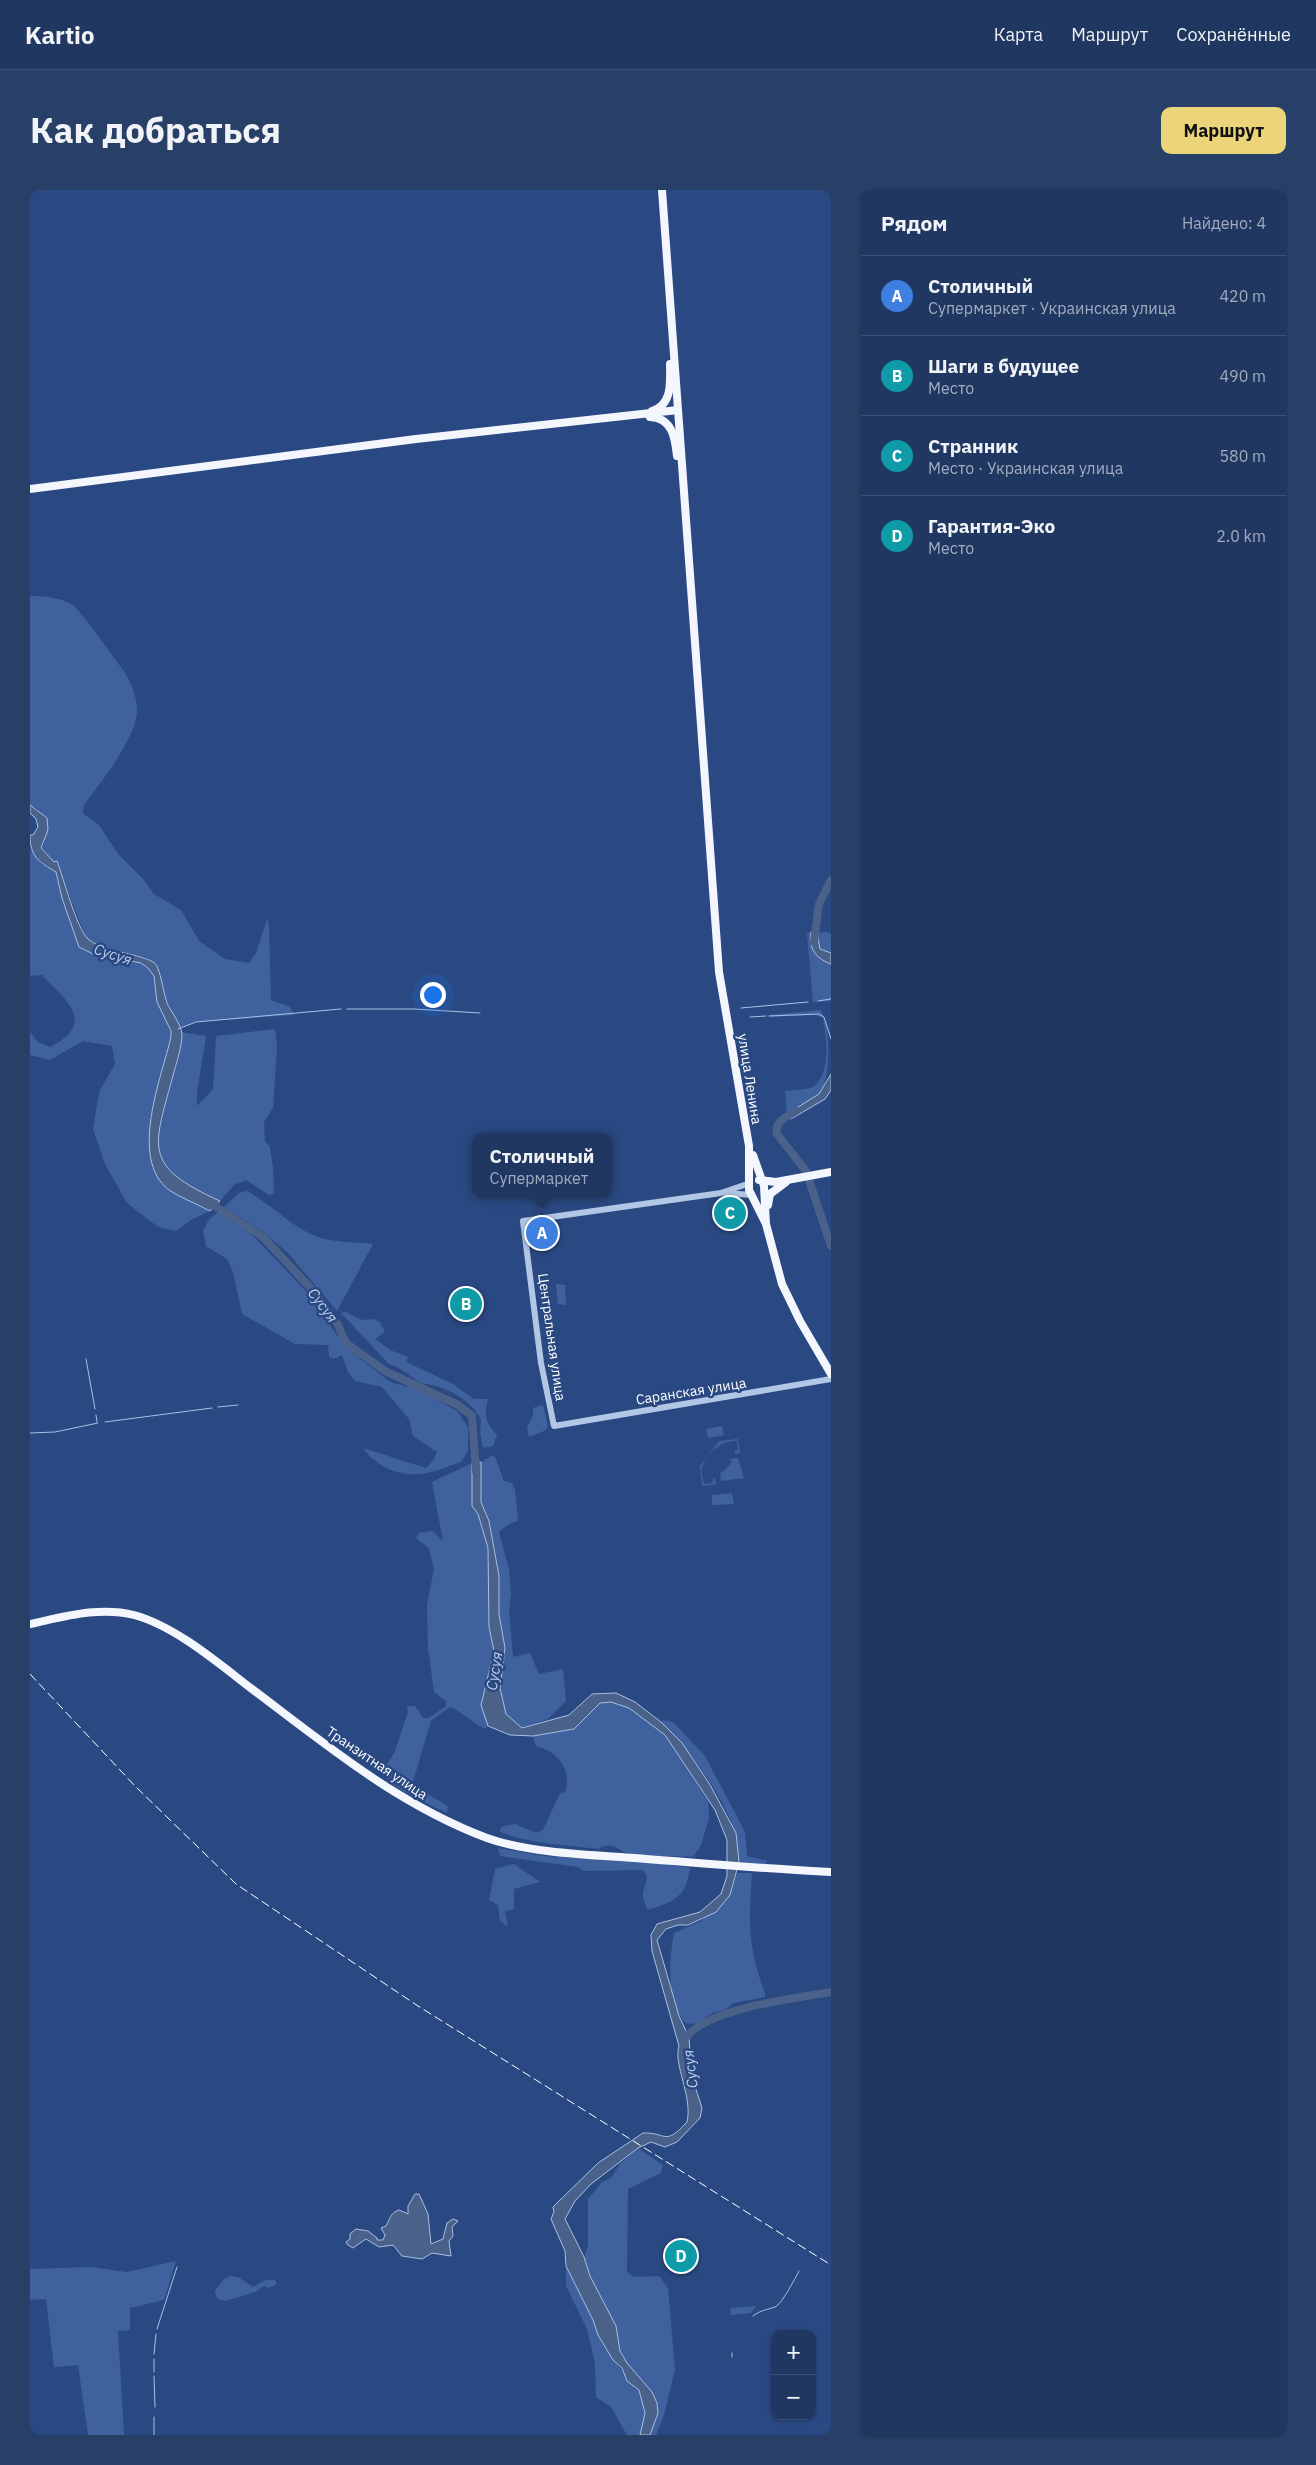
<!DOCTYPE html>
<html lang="ru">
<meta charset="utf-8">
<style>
:root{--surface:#203762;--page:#283f68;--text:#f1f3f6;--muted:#a2acbe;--line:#3d5177;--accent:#ecd47a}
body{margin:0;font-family:"IBM Plex Sans",sans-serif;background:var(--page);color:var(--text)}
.controls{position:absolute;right:15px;bottom:15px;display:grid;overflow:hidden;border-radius:10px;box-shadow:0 1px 4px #0004}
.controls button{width:45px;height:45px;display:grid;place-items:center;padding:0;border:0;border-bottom:1px solid var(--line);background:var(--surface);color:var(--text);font:25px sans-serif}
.you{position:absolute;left:402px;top:804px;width:18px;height:18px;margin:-12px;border:4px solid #fff;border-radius:50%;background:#1a73e8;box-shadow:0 0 0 8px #1a73e833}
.badge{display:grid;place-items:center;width:32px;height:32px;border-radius:50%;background:var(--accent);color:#fff;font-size:16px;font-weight:700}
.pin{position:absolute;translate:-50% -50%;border:2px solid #fff;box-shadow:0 1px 5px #0006}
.popup{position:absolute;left:442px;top:943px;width:140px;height:65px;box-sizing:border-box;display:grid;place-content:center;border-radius:10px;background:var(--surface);filter:drop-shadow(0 1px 4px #0005);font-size:16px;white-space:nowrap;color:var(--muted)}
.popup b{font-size:19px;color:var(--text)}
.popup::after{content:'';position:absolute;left:50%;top:100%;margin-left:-10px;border:10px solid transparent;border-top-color:var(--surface)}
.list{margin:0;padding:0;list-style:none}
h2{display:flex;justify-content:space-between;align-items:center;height:65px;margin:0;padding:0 20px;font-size:21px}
h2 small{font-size:16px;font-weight:400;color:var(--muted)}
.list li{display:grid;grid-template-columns:32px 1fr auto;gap:15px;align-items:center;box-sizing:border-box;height:80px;padding:0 20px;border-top:1px solid var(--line)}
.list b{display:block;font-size:19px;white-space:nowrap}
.list p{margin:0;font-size:16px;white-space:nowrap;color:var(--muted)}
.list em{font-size:16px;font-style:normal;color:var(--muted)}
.map{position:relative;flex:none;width:801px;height:2245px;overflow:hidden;border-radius:10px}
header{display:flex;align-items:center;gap:30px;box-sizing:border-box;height:70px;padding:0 25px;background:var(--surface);border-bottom:1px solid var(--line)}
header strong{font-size:24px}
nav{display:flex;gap:28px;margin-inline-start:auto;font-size:18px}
.intro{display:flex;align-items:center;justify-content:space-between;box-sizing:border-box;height:120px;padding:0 30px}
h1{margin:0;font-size:35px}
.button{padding:12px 22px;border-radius:10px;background:var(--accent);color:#111;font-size:18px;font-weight:700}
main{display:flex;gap:30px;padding:0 30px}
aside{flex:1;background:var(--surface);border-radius:10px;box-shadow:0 1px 4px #0004}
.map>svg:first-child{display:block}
.green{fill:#3f629f}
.water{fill:#4a618a;stroke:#a7c0e6}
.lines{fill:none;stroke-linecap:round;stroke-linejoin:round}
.stream{stroke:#a7c0e6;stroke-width:1}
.river{stroke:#4a618a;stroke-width:8}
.minor{stroke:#b2c6e6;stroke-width:6}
.major{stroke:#f3f6fd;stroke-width:8}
.rail{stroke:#fff;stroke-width:1;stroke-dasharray:9 4;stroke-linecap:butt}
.labels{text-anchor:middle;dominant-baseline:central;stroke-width:5;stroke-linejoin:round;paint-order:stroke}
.street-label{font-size:14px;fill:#fff;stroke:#2a4982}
.water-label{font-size:15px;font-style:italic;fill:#bed0ed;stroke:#2a4982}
</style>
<header>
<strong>Kartio</strong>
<nav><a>Карта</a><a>Маршрут</a><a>Сохранённые</a></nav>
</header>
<div class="intro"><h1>Как добраться</h1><a class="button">Маршрут</a></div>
<main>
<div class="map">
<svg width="801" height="2245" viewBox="0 0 801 2245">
<rect width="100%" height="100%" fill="#2a4982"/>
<path class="green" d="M 0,406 C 13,406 29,407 41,414 C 51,420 84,468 93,480 C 100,490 107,507 107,519 C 108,547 70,593 54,615 L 53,623 L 69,635 L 88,664 L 114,690 L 124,704 L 151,720 L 169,751 L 195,769 L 219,773 L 226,763 L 237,729 L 239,736 L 241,810 L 260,817 L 264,825 L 166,832 L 150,838 L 137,812 L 126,775 L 118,768 L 69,756 L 56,748 L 26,671 L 24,672 L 11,658 L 15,652 L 8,619 L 0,615 Z
M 0,659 L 11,674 L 26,682 L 32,708 L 49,757 L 96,771 L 111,773 L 118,778 L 124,786 L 127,812 L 141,841 L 141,847 L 120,929 L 138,999 L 180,1021 L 161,1030 L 146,1041 L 128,1037 L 97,1013 L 75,974 L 63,939 L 69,902 L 85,874 L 82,856 L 53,851 L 20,870 L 0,865 L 0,842 L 8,852 L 20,857 C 67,833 37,811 12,785 L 0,786 Z
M 781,742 C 780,753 791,770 801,774 L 801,811 L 783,812 L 777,743 Z
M 797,742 L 801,744 L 801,763 L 792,761 L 788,755 L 787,743 Z
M 790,820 C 801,832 801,889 790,903 C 782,911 767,917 757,924 L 755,901 C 763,900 775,900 783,897 C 801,884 797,850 793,828 L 785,825 L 739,827 L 739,825 Z
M 245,839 L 247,856 L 243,918 L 234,932 L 235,951 L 240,957 L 243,978 L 244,1004 L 239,1005 L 216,990 L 204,995 L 190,1011 C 111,975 123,958 144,884 C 147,871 152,855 151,842 L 176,846 L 167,903 L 167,916 L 183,899 L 186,846 Z
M 217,1001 C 241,1014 260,1036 285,1046 C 303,1053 325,1052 343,1054 L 307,1121 L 257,1062 L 232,1041 L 194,1017 L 209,1003 Z
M 189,1022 L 223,1046 L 283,1108 L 306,1144 L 323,1163 L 360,1192 L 389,1200 L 427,1221 L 438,1237 L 438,1261 L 431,1272 C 419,1276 405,1282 392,1284 C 369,1287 346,1276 333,1258 L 396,1278 L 403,1271 L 407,1262 L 383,1246 L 379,1229 L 352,1197 L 325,1191 L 318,1182 L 312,1165 L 304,1169 L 299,1167 L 298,1155 L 265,1154 L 212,1124 L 203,1082 L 197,1069 L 176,1056 L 173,1040 L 180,1028 Z
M 526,1094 L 535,1095 L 536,1115 L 528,1114 Z
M 316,1122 L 331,1130 L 343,1129 L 350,1132 L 355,1142 L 345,1149 L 360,1160 L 378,1167 L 376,1172 L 421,1193 L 444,1209 L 458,1209 C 454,1226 455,1232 467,1245 L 463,1256 L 453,1258 L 450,1242 L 451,1230 C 444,1214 425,1202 409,1197 C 403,1194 395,1195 390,1192 C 378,1186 372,1177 359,1174 L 311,1123 Z
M 513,1215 L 518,1237 L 514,1241 L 499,1247 L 497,1238 L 503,1225 L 503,1218 Z
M 692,1236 L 694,1245 L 678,1248 L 676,1239 Z
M 708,1249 L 710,1263 L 705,1264 L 704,1261 L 708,1260 L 707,1251 C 694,1249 675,1264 672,1278 C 671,1282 673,1289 674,1294 L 683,1293 L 683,1289 L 685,1288 L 686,1294 L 672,1296 L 670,1276 L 689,1251 Z
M 463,1265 L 466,1269 L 474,1291 L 482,1293 L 485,1300 L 488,1331 L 479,1334 L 469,1342 L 479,1380 L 481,1403 L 479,1420 L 483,1467 L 500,1463 L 509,1484 L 533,1479 L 536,1511 L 518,1529 L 492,1538 L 476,1524 L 470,1498 L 475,1458 L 469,1424 L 469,1386 L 459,1331 L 451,1312 L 451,1272 Z
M 708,1268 L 714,1288 L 691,1291 L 690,1282 L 692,1283 L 702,1272 L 699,1269 Z
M 442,1273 L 442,1316 L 448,1324 L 458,1358 L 459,1437 L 464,1461 L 451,1515 L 458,1536 L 455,1539 C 442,1533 433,1522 420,1517 L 401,1531 L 382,1595 L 418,1616 L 417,1623 C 395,1612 367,1602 352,1583 L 365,1561 L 378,1522 L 377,1516 L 385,1516 L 393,1528 L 399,1528 L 416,1516 L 416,1511 L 404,1502 L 398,1458 L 397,1415 L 404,1379 L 399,1359 L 386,1348 L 389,1343 L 403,1341 L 413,1351 L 402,1292 Z
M 702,1303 L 704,1314 L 682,1315 L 682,1305 Z
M 581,1512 L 599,1518 L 635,1545 L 678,1612 L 679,1628 L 671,1655 L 663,1667 C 649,1666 604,1667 594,1662 C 585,1657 578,1652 569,1659 C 535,1655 501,1654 470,1642 L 471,1637 L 485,1634 L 506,1643 L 513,1640 L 530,1603 L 535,1602 C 543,1580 527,1561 506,1556 L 503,1546 L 544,1539 L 569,1513 Z
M 633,1530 L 643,1532 L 675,1566 L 715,1642 L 717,1666 L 737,1671 L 735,1675 L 709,1672 C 708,1662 708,1651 705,1641 C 690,1601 661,1562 631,1532 Z
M 468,1658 L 514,1666 L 631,1673 L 660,1678 C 656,1707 645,1711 618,1720 C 609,1702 614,1704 617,1687 L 613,1680 L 554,1681 L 548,1677 L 470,1666 Z
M 484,1674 L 510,1692 L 484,1699 L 484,1719 L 475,1721 L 478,1737 L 470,1731 L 468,1715 L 459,1710 L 465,1679 Z
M 707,1683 L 722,1683 C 719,1732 717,1756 735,1803 L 735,1807 L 704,1813 L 694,1820 L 682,1823 L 666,1834 L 655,1833 C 636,1809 639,1772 644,1743 L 671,1731 L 700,1705 Z
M 608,1958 L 633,1975 L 631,1983 L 598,1999 L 597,2082 L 604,2087 L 629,2086 L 638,2098 L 645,2180 L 634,2225 L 626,2245 L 620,2245 L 628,2223 L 622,2202 L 597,2173 L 590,2160 L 586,2136 L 560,2086 L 554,2067 L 558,2056 L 558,2009 L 572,1992 L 581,1988 L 590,1974 Z
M 146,2071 L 134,2110 L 100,2118 L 100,2140 L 88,2141 L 94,2245 L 58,2245 L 48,2175 L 24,2177 L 16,2109 L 0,2110 L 0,2079 L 61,2077 L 97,2082 Z
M 536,2076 L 583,2170 C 595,2181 595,2190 609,2200 L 615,2223 L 610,2245 L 597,2245 L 581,2217 L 566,2207 L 565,2173 L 557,2139 L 536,2096 Z
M 200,2086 L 208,2087 L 223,2097 L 235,2090 L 245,2090 L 247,2094 L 239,2098 L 234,2096 L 225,2102 L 195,2111 C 188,2110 185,2107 185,2101 L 193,2090 Z
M 726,2116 L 721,2123 L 701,2125 L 700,2118 Z"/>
<path class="water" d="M 0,615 L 17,628 L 18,640 L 11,658 L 24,672 L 27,671 C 33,687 47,739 58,749 C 73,763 121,764 127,776 C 132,788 133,801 137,813 C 141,822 151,834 152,844 C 152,856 147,871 144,882 C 124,957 110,975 190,1011 L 180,1021 C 167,1014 151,1008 139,1000 C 98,969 132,886 141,847 L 141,841 L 127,812 L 124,786 L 118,778 L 111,773 L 63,764 L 49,757 L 32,708 L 26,682 C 9,672 0,667 0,645 L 3,645 L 8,637 L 6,629 L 0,623 Z
M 781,742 L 787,743 L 790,759 L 801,763 L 801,774 C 785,768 779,759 781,742 Z
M 801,884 L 801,900 L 795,909 L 761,929 L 757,924 L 789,904 Z
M 451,1272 L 451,1312 L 459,1331 L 469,1386 L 469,1424 L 475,1458 L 470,1498 L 476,1524 L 492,1538 L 539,1525 L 562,1504 L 586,1503 L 605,1512 L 631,1532 L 652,1553 L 679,1593 L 706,1643 L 709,1672 L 700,1705 L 686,1722 L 658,1735 L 648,1735 L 636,1739 L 627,1750 L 649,1826 L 659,1847 L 660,1863 L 664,1871 L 664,1893 L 672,1918 L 670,1928 L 647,1952 L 635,1957 L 621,1952 L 608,1958 L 561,1994 L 545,2011 L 535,2029 L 554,2067 L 560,2086 L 586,2136 L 590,2161 L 597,2173 L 622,2202 L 627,2213 L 628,2223 L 620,2245 L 610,2245 L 615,2223 L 609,2200 L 597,2191 L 592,2178 L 583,2170 L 568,2145 L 563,2130 L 536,2076 L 535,2061 L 521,2029 L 524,2022 L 523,2017 L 568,1973 L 613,1943 C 637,1942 634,1957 657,1932 C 663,1907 643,1874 649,1856 L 622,1761 L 621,1745 L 627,1734 L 670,1722 L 691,1704 L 697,1686 L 697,1650 L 685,1620 L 635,1545 L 599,1518 L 581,1512 L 570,1513 L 544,1539 L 503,1546 L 480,1545 L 458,1536 L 451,1515 L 464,1461 L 459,1437 L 458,1358 L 448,1324 L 442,1316 L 442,1273 Z
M 385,2004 L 389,2004 L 398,2024 L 401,2054 L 413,2049 L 417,2033 L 423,2029 L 428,2031 L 422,2037 L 423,2046 L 419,2051 L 421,2066 L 402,2063 L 392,2069 L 372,2066 L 363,2055 L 349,2057 L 336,2049 L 323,2058 L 318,2055 L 316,2052 L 320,2049 L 320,2044 L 326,2039 L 338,2041 L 347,2048 L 347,2050 L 353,2050 L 355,2045 L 351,2038 L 356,2036 C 360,2029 360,2023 369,2020 L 378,2024 L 378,2016 Z"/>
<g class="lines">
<path class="stream" d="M 788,811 L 801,809
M 711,818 L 778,812
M 317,819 L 384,819 L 450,823
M 739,826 L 789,824 L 794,827 L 801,849
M 720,827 L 736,826
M 148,839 L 166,832 L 311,819
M 56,1169 L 65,1219
M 188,1217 L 208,1215
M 66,1225 L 67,1232
M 75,1232 L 182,1218
M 0,1243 L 25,1242 L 68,1233
M 723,2126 C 731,2120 736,2120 745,2117 C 751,2115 765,2089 769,2081
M 127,2139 L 147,2077
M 702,2163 L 702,2167
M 124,2164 L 126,2144
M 124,2182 L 124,2169
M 124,2186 L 125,2217
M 124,2227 L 124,2245"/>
<path class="river" d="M 784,752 L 789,714 L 801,690
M 766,921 C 757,927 744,931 747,944 L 776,981 L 801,1056
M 177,1011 L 233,1047 L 287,1105 L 308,1135 L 316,1153 L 355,1181 L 428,1215 L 442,1226 L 446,1281
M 657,1846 C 683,1817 763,1809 801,1802"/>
<path class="minor" d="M 720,993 L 691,1003 L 493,1031 L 511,1173 L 524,1236 L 801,1189
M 695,1003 L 722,1005"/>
<path class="major" d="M 632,0 L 689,782 L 719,956 L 719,1000 L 736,1034
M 622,221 C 643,215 640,191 640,174
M 620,227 C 642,228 645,247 647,266
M 0,299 L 386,249 L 648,220
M 723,965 L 734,996 L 736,1034 L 752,1094 L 770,1131 L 801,1184
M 729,990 L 746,992 L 801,982
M 738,1015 L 740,1004 L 756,992
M 0,1434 C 33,1427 69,1416 104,1425 C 145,1436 188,1473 222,1499 C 298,1556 367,1614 457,1648 C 498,1663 561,1665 604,1668 C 670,1673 735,1679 801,1682"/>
<path class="rail" d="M 0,1484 L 105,1596 L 206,1694 L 388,1816 L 801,2075"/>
</g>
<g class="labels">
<g class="street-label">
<text transform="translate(720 889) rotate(81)">улица Ленина</text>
<text transform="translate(522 1147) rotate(82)">Центральная улица</text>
<text transform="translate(661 1201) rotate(-9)">Саранская улица</text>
<text transform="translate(347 1573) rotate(34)">Транзитная улица</text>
</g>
<g class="water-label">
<text transform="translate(83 764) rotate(18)">Сусуя</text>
<text transform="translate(293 1115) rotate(53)">Сусуя</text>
<text transform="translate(464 1481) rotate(-81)">Сусуя</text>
<text transform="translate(660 1879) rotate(-97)">Сусуя</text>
</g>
</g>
</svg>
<div class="controls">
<button>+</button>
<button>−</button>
</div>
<div class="you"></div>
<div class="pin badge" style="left:512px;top:1043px;background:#3f7fe0">A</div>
<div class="popup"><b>Столичный</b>Супермаркет</div>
<div class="pin badge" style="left:436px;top:1114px;background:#0f9aa8">B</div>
<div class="pin badge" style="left:700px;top:1023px;background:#0f9aa8">C</div>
<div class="pin badge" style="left:651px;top:2066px;background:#0f9aa8">D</div>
</div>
<aside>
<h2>Рядом<small>Найдено: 4</small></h2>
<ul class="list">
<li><span class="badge" style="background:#3f7fe0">A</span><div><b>Столичный</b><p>Супермаркет · Украинская улица</p></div><em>420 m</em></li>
<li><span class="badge" style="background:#0f9aa8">B</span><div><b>Шаги в будущее</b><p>Место</p></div><em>490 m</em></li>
<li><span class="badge" style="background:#0f9aa8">C</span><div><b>Странник</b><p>Место · Украинская улица</p></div><em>580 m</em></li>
<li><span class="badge" style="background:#0f9aa8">D</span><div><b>Гарантия-Эко</b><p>Место</p></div><em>2.0 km</em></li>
</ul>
</aside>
</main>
